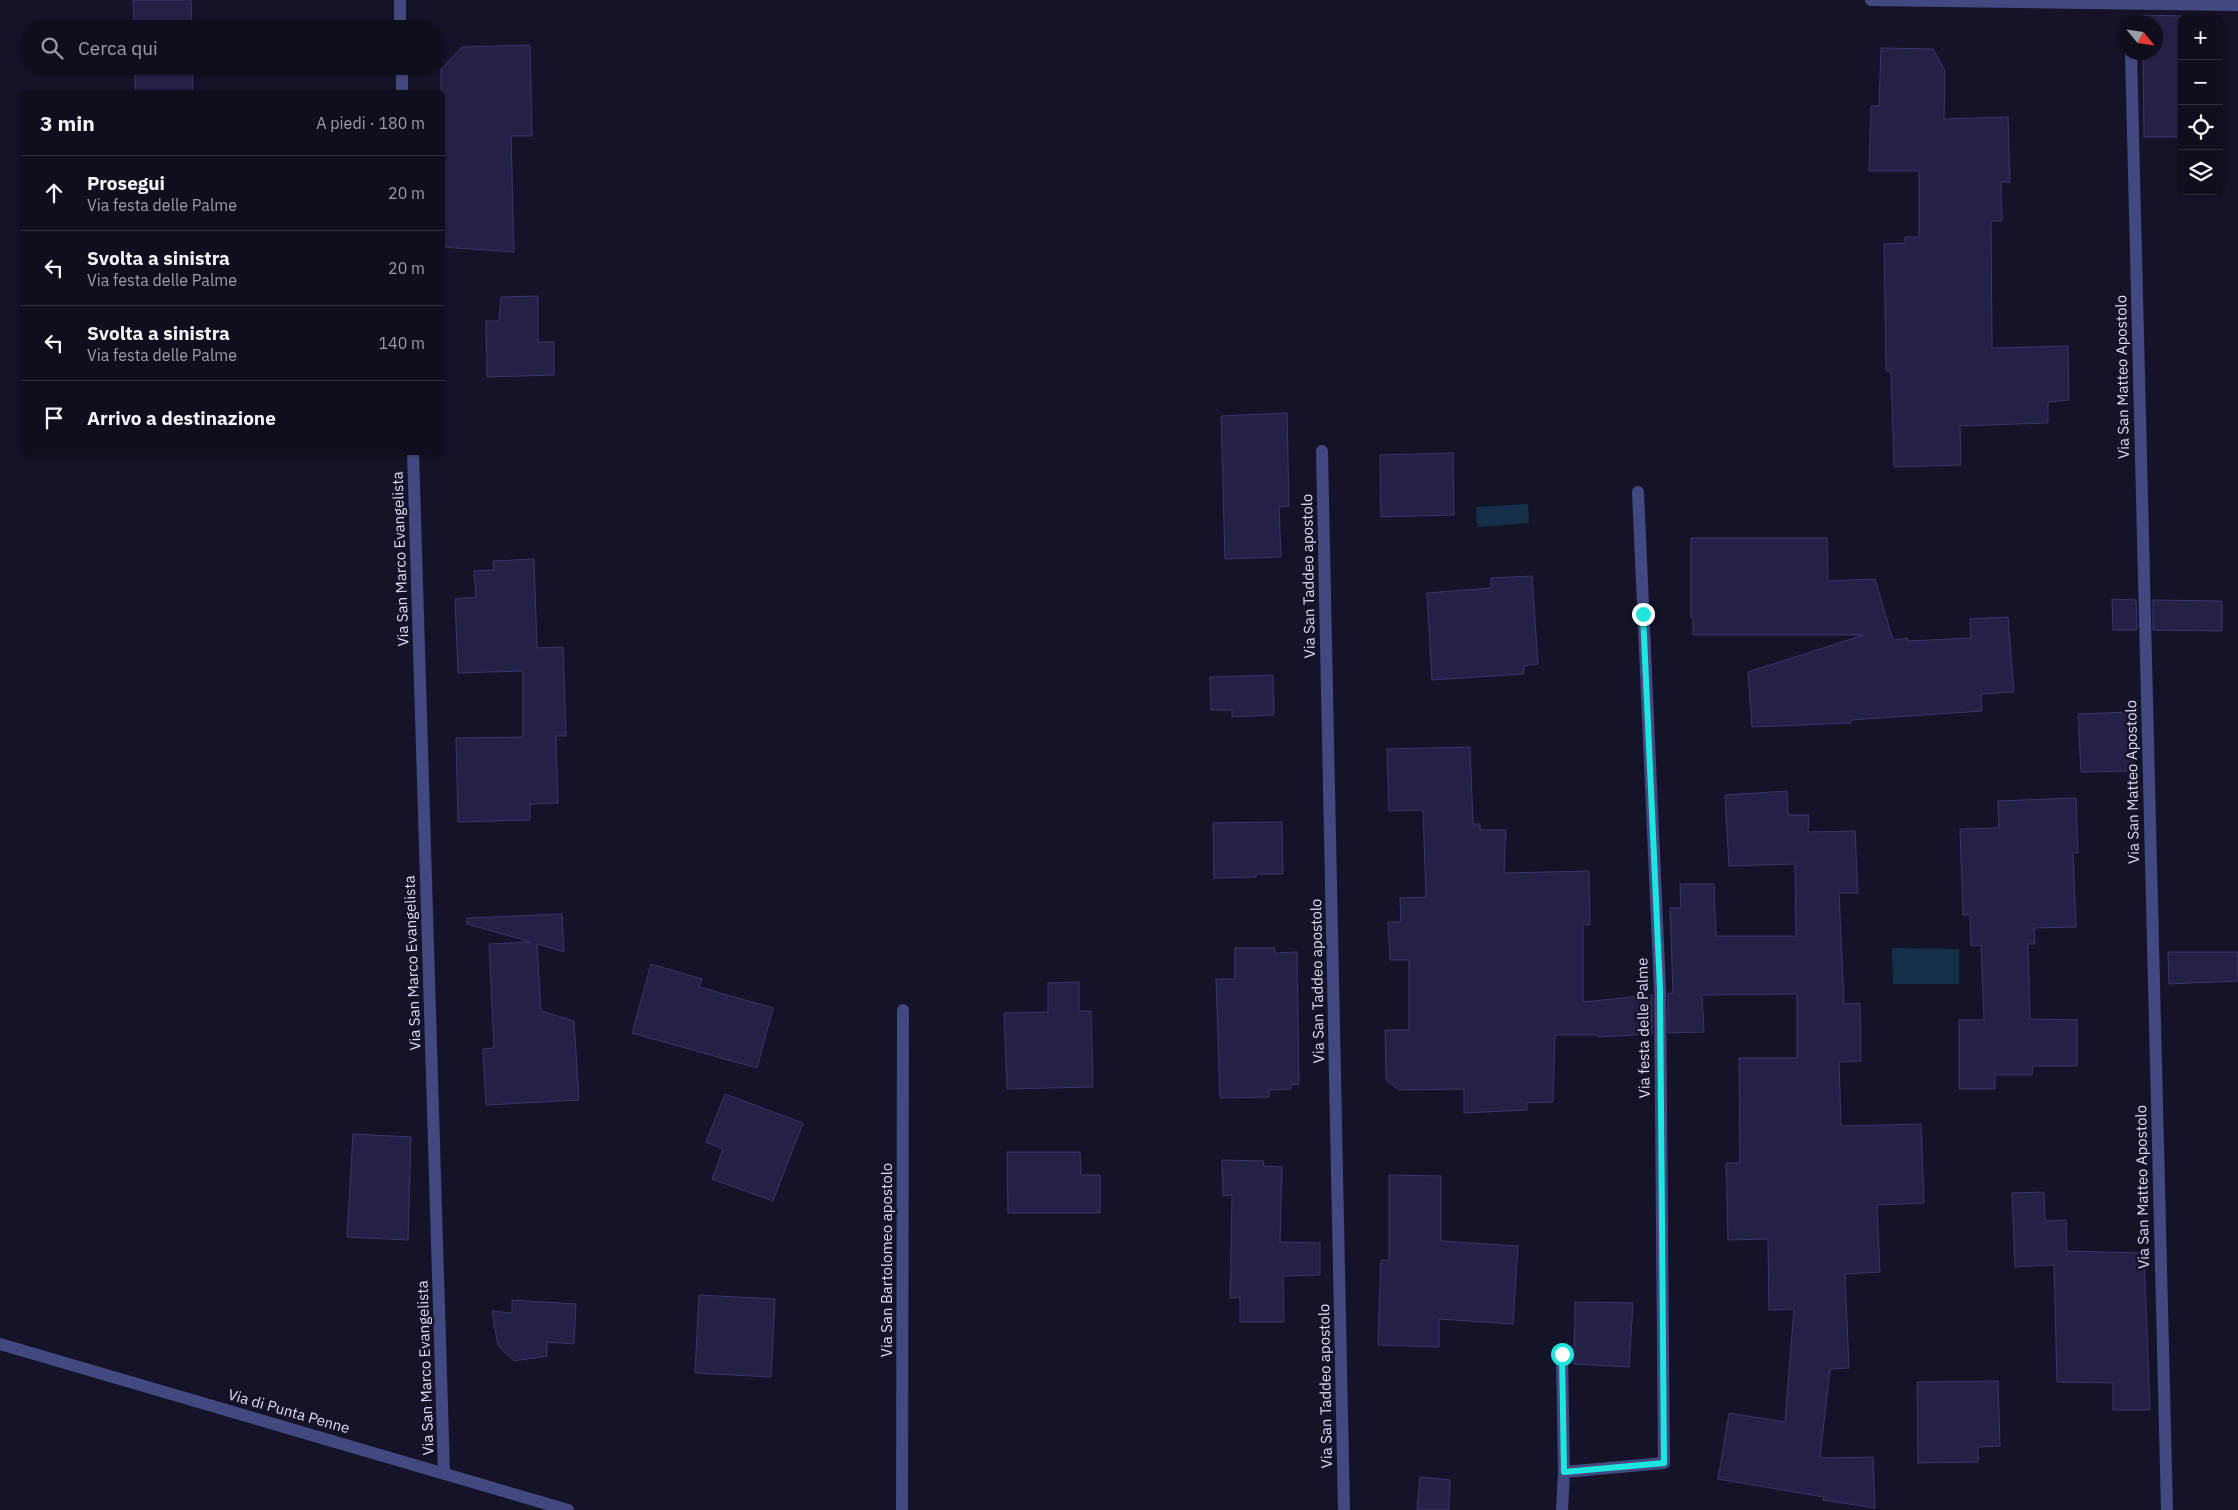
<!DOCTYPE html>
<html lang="it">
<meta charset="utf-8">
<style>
:root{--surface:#0f0e1d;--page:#181726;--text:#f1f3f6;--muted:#9b9ca4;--line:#2f2e3b}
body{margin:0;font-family:"IBM Plex Sans",sans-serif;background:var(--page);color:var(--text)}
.controls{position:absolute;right:15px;top:15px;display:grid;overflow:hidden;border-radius:8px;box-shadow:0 1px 4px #0004}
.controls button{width:45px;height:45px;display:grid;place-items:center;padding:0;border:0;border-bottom:1px solid var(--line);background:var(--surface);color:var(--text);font:25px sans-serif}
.compass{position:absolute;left:2118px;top:15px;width:45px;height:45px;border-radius:50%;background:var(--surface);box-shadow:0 1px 4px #0004;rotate:119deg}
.stop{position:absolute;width:15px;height:15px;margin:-11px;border:4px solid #1fe5e0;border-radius:50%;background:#fff}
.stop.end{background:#1fe5e0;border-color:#fff;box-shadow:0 1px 5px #0008}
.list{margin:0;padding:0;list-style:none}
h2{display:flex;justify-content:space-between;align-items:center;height:65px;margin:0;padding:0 20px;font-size:21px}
h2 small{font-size:16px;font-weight:400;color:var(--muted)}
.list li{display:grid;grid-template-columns:32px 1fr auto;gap:15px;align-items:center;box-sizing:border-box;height:75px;padding:0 20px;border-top:1px solid var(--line)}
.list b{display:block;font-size:19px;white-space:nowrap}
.list p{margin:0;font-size:16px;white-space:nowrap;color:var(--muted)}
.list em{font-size:16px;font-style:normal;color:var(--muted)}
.icon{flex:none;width:28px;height:28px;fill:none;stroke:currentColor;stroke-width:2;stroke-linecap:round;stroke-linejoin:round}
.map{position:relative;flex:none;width:2238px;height:1510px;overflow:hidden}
.search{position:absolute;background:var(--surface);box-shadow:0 1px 4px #0004;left:20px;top:20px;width:425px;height:55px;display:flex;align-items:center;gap:12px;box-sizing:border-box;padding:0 18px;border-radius:28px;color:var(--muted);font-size:19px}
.panel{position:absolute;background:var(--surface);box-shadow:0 1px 4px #0004;left:20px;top:90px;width:425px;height:365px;border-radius:8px}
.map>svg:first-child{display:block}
.water{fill:#152f49}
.building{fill:#242146;stroke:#3a366f}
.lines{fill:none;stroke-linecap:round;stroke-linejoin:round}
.minor{stroke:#434980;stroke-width:12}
.route{stroke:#1fe5e0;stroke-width:6}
.labels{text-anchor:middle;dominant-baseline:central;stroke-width:5;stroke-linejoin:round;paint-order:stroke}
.street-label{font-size:15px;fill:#ddddfb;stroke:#141327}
</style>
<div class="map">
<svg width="2238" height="1510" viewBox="0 0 2238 1510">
<rect width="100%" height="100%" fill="#141327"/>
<path class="water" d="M 1528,504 L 1529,523 L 1477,527 L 1476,507 Z
M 1892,948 L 1959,949 L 1959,984 L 1893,984 Z"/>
<path class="building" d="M 133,0 L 191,0 L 192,29 L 134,29 Z
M 2139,15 L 2182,16 L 2182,137 L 2144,137 L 2143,52 L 2156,52 L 2156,22 L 2139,22 Z
M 530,45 L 532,136 L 511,136 L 514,252 L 442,247 L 441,69 L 462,47 Z
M 1881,48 L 1933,49 L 1945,71 L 1944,119 L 2008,117 L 2010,182 L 2001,182 L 2002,221 L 1991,221 L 1992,348 L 2068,346 L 2069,400 L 2048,402 L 2048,423 L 1960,426 L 1961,465 L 1894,467 L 1891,371 L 1886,371 L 1884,244 L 1905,243 L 1905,237 L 1919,237 L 1919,171 L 1869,171 L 1871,106 L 1879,106 Z
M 135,66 L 192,66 L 193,92 L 135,92 Z
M 538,296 L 538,342 L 554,342 L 554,375 L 487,377 L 486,321 L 499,321 L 501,297 Z
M 1287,413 L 1289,506 L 1279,507 L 1281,557 L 1225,559 L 1221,416 Z
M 1453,453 L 1454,515 L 1381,517 L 1380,455 Z
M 1691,538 L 1827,538 L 1828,581 L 1875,579 L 1893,640 L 1908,638 L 1908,641 L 1971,638 L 1970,619 L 2008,617 L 2014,692 L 1981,694 L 1982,711 L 1851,720 L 1851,723 L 1752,727 L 1748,672 L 1864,635 L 1693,635 L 1693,618 L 1691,618 Z
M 534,559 L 537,648 L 563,647 L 566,736 L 556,736 L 558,803 L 530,804 L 530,820 L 458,822 L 456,738 L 523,737 L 523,671 L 458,673 L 455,599 L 476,597 L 474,571 L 494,570 L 493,561 Z
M 1532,576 L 1538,664 L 1524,666 L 1524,674 L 1432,680 L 1427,593 L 1491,588 L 1491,578 Z
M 2112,599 L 2136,600 L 2137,630 L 2113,630 Z
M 2153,600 L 2222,601 L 2222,631 L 2153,630 Z
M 1273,675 L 1274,715 L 1232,717 L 1232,710 L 1211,710 L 1210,677 Z
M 2129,712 L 2133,771 L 2081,772 L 2078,714 Z
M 1470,747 L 1473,824 L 1480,824 L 1480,830 L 1506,830 L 1504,873 L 1589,871 L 1590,925 L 1583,925 L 1583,1002 L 1652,995 L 1652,1034 L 1598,1037 L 1597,1035 L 1555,1035 L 1553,1102 L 1527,1103 L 1527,1110 L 1464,1113 L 1464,1089 L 1399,1090 L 1386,1080 L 1385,1030 L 1409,1030 L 1409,960 L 1390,960 L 1388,922 L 1401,922 L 1400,898 L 1426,897 L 1423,810 L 1389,811 L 1387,749 Z
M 1787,791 L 1788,815 L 1809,815 L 1808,832 L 1855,831 L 1858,893 L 1839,893 L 1844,1004 L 1860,1003 L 1861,1061 L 1839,1062 L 1841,1126 L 1921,1124 L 1924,1203 L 1877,1205 L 1880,1272 L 1845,1274 L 1849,1368 L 1830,1369 L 1820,1458 L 1873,1457 L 1875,1508 L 1823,1500 L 1824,1497 L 1718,1479 L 1729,1413 L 1785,1422 L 1794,1309 L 1769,1310 L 1768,1239 L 1728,1240 L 1726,1163 L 1740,1163 L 1739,1058 L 1797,1058 L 1797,994 L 1702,995 L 1704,1032 L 1668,1033 L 1668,994 L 1673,993 L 1670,908 L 1681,908 L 1680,884 L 1714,884 L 1716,936 L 1796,936 L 1795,864 L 1729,866 L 1725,795 Z
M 2076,798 L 2078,853 L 2073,853 L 2076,927 L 2034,928 L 2035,944 L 2028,944 L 2030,1019 L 2077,1020 L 2077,1066 L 2033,1066 L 2032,1075 L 1995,1075 L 1995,1089 L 1959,1089 L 1959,1020 L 1984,1020 L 1981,945 L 1971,946 L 1970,915 L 1963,915 L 1960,829 L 1999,828 L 1998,801 Z
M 1282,822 L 1283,874 L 1256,874 L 1256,877 L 1214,878 L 1213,823 Z
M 562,914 L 564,952 L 537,944 L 541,1011 L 574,1021 L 579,1100 L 486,1105 L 483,1049 L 494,1048 L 489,944 L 531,942 L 467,924 L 467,918 Z
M 1235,948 L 1275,948 L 1275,953 L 1297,952 L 1299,1084 L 1291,1085 L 1291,1089 L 1269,1090 L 1269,1097 L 1220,1098 L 1216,979 L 1235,979 Z
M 2168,952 L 2238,952 L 2238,981 L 2169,984 Z
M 651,964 L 702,979 L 699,987 L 773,1008 L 757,1068 L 632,1033 Z
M 1079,982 L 1079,1011 L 1091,1011 L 1093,1087 L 1007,1089 L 1004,1013 L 1048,1012 L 1048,983 Z
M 725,1094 L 803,1123 L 773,1201 L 712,1179 L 723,1149 L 706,1142 Z
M 353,1134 L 411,1137 L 408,1240 L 347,1237 Z
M 1007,1152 L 1080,1152 L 1081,1175 L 1100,1175 L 1100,1213 L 1008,1213 Z
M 1222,1160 L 1264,1161 L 1263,1166 L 1282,1167 L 1280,1242 L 1320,1243 L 1320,1275 L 1283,1276 L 1284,1322 L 1240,1322 L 1240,1297 L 1230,1298 L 1232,1195 L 1223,1196 Z
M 1389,1175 L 1441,1176 L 1441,1241 L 1518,1246 L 1513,1324 L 1439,1319 L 1439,1347 L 1378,1345 L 1381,1260 L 1389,1261 Z
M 2044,1192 L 2045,1221 L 2066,1220 L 2067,1251 L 2144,1253 L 2150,1410 L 2113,1410 L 2113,1383 L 2057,1382 L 2054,1265 L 2015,1267 L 2012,1193 Z
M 699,1295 L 775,1299 L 771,1377 L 695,1373 Z
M 512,1300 L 576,1304 L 574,1344 L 547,1342 L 547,1356 L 514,1361 L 498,1346 L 492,1311 L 512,1313 Z
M 1575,1302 L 1633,1303 L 1629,1367 L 1574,1364 Z
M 1998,1381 L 2000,1446 L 1978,1447 L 1978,1462 L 1918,1463 L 1917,1382 Z
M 1420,1477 L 1450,1480 L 1449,1510 L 1417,1510 Z"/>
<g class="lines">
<path class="minor" d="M 400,0 L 400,29
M 1871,0 L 2238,5
M 2131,52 L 2167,1510
M 402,66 L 402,92
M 1322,451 L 1344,1510
M 413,452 L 444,1473
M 0,1344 L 568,1510
M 1562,1354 L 1564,1472 L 1562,1510
M 1564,1472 L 1664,1463 L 1660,989 L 1638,492
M 902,1510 L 903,1010"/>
</g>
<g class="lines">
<path class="route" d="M 1562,1354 L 1564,1472 L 1664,1463 L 1660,989 L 1643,614"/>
</g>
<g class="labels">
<g class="street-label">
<text transform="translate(2122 377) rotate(-91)">Via San Matteo Apostolo</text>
<text transform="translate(400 559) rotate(-92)">Via San Marco Evangelista</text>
<text transform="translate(1308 576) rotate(-91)">Via San Taddeo apostolo</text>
<text transform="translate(2132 782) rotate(-91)">Via San Matteo Apostolo</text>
<text transform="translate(412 963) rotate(-92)">Via San Marco Evangelista</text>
<text transform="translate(1317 981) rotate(-91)">Via San Taddeo apostolo</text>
<text transform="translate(1643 1028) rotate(-91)">Via festa delle Palme</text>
<text transform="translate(2142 1187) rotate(-91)">Via San Matteo Apostolo</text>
<text transform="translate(886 1260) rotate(-90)">Via San Bartolomeo apostolo</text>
<text transform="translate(425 1368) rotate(-92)">Via San Marco Evangelista</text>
<text transform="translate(1325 1386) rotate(-91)">Via San Taddeo apostolo</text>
<text transform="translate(289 1411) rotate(16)">Via di Punta Penne</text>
</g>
</g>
</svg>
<div class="controls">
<button>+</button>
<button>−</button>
<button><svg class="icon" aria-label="locate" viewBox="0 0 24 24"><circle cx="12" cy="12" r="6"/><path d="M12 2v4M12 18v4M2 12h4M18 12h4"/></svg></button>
<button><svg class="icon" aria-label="layers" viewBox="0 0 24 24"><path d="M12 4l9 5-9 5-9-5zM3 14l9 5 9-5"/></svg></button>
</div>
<svg class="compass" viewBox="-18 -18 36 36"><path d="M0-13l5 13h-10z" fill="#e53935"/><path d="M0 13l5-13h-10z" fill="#9b9ca4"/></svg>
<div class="stop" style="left:1562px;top:1354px"></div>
<div class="stop end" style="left:1643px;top:614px"></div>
<div class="search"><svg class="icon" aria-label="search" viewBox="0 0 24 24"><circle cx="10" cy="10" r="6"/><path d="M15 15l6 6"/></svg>Cerca qui</div>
<section class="panel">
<h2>3 min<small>A piedi · 180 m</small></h2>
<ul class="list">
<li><svg class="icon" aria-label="ahead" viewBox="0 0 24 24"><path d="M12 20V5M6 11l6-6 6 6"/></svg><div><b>Prosegui</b><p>Via festa delle Palme</p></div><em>20 m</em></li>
<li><svg class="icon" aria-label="left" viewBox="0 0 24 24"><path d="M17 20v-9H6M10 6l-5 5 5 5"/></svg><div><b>Svolta a sinistra</b><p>Via festa delle Palme</p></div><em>20 m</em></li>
<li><svg class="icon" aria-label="left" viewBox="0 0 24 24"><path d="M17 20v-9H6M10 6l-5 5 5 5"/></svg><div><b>Svolta a sinistra</b><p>Via festa delle Palme</p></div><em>140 m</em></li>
<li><svg class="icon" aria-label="arrive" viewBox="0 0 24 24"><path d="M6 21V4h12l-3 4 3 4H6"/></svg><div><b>Arrivo a destinazione</b></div></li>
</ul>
</section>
</div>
